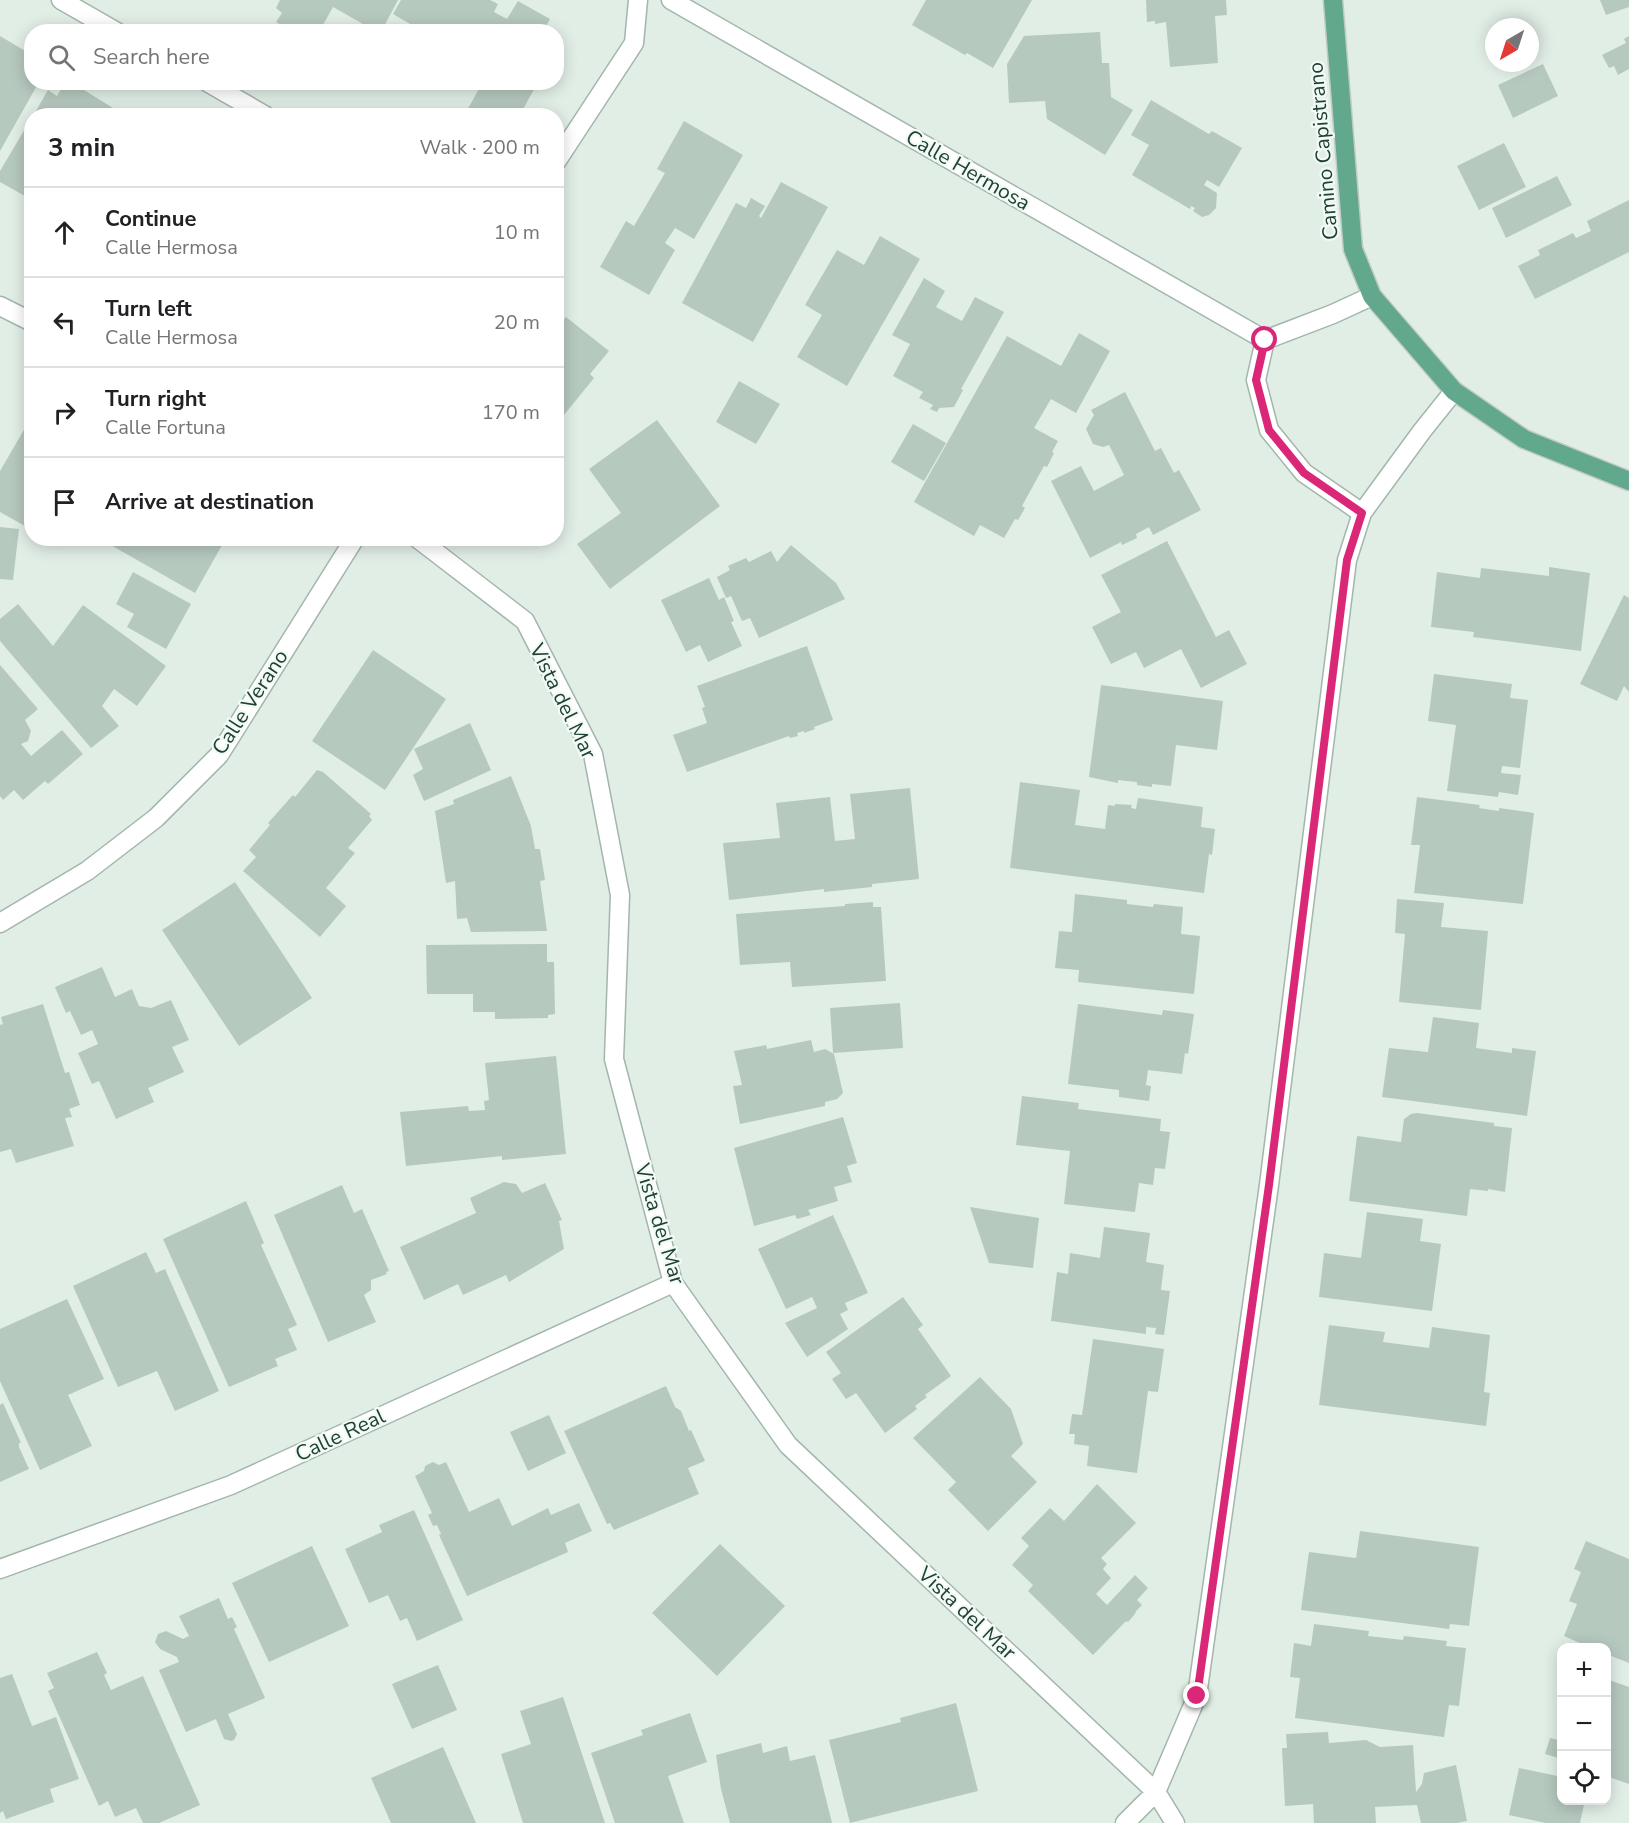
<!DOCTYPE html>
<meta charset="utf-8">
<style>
:root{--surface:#fff;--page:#f6f6f6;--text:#202124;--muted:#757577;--line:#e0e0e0}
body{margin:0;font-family:"Nunito Sans",sans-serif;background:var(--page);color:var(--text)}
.controls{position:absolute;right:18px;bottom:18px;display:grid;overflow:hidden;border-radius:12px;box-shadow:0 3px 15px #0003}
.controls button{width:54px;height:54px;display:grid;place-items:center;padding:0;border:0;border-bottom:2px solid var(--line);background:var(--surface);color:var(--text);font:30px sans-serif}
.compass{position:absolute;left:1485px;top:18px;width:54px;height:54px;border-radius:50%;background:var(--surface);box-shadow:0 3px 15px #0003;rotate:219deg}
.stop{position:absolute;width:18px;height:18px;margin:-14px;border:4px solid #db2777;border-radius:50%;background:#fff}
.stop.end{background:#db2777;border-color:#fff;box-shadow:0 2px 6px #0008}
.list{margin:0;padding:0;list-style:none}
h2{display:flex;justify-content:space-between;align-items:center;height:78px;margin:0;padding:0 24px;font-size:26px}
h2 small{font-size:20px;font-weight:400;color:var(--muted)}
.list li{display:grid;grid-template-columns:39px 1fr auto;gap:18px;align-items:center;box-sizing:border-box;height:90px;padding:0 24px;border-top:2px solid var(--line)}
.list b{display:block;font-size:22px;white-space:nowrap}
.list p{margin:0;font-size:20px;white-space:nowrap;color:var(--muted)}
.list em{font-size:20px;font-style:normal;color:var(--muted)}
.icon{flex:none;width:33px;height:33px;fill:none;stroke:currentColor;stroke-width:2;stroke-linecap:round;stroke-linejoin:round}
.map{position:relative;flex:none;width:1629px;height:1823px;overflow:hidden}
.search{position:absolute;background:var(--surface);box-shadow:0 3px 15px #0003;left:24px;top:24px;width:540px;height:66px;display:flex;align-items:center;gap:15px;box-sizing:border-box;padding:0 21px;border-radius:24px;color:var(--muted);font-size:22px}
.panel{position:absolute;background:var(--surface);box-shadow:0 3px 15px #0003;left:24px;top:108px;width:540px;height:438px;border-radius:24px}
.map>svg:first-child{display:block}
.building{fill:#b6c9bf}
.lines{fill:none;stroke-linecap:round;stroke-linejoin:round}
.minor-casing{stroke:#a3b6ad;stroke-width:21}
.major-casing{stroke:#c1cac6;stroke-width:21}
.minor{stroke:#fff;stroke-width:18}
.major{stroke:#61a88c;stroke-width:18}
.route{stroke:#db2777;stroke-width:8}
.labels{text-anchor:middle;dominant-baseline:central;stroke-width:4.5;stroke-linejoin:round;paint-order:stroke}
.street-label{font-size:21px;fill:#204033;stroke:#f2faf5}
</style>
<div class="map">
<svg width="1629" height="1823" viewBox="0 0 1629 1823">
<rect width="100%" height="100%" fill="#e1eee6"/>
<path class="building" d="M 280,0 L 398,0 L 381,32 L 377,32 L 333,7 L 319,32 L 292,32 L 276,22 L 282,13 L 276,8 Z
M 401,0 L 490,0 L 498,4 L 494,12 L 507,19 L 518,1 L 550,19 L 543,32 L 424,32 L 393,14 Z
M 926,0 L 1032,0 L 993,68 L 967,53 L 965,55 L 912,25 Z
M 1146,0 L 1226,0 L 1227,15 L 1215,16 L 1218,63 L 1170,67 L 1166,22 L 1155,24 L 1155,21 L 1147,22 Z
M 1600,0 L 1629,0 L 1629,7 L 1606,15 Z
M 1100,32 L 1102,63 L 1109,63 L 1111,97 L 1133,110 L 1105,155 L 1047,119 L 1045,101 L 1009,103 L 1007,64 L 1024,36 Z
M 0,36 L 32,55 L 32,82 L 39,82 L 0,151 Z
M 1629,36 L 1629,69 L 1618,75 L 1614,66 L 1609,68 L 1602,55 L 1626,43 L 1624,39 Z
M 1543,64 L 1558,96 L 1513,118 L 1498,85 Z
M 65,82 L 71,82 L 118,111 L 116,116 L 33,116 L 48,90 L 57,96 Z
M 474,82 L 535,82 L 537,84 L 522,111 L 518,108 L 514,116 L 464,116 L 480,87 Z
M 1151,100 L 1209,134 L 1212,131 L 1242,148 L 1219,187 L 1207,180 L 1204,185 L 1217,193 L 1216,208 L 1209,215 L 1202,217 L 1193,211 L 1195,208 L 1191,206 L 1190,209 L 1132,175 L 1149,145 L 1131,135 Z
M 684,121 L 743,155 L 694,239 L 675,228 L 665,243 L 675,250 L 649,295 L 600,267 L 626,221 L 634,226 L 665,173 L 657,169 Z
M 29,122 L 32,124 L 32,200 L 0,182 L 0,171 Z
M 1504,143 L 1526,187 L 1479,210 L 1457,166 Z
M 1557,176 L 1572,205 L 1506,238 L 1492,208 Z
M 781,182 L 828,207 L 753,342 L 682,303 L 736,203 L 746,208 L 751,198 L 765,206 L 759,216 L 761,218 Z
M 1629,200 L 1629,252 L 1535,299 L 1518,266 L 1540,255 L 1538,250 L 1573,233 L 1576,238 L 1591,231 L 1587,221 Z
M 880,236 L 920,259 L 847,386 L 797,357 L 822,315 L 805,305 L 837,250 L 864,265 Z
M 924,278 L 945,291 L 936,307 L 962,321 L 975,297 L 1004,312 L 961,389 L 963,390 L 954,407 L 939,408 L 937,412 L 930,409 L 933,405 L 919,398 L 923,392 L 893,376 L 910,344 L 892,335 Z
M 566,317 L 609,351 L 590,374 L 594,378 L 564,415 L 561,413 L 556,419 L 556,329 Z
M 1079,333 L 1110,351 L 1076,413 L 1051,399 L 1034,428 L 1058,441 L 1052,452 L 1054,453 L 1047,467 L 1044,466 L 1022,506 L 1025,508 L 1018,520 L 1015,519 L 1004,538 L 980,525 L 974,536 L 914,502 L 1007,336 L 1061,366 Z
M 739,381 L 780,404 L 756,444 L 716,422 Z
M 1125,392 L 1155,451 L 1161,448 L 1174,473 L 1179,470 L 1201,510 L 1153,535 L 1149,527 L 1136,534 L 1137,538 L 1122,545 L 1121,542 L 1090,558 L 1051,481 L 1081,466 L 1094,491 L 1124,475 L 1109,445 L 1103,447 L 1093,444 L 1086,429 L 1094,415 L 1091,410 Z
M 32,416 L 32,530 L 0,512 L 0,471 Z
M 657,420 L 720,506 L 610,589 L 577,544 L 621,513 L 589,469 Z
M 913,424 L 946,443 L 924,481 L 891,462 Z
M 0,527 L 19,529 L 13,580 L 0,579 Z
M 112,538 L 226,538 L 195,593 L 109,544 Z
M 1167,541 L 1216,637 L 1229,630 L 1247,664 L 1201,688 L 1181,649 L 1144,668 L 1136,652 L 1111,664 L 1092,627 L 1121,612 L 1101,575 Z
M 791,545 L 836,583 L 845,599 L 759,638 L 750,618 L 742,621 L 731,596 L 726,598 L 717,577 L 730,570 L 728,566 L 746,558 L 749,562 L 771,551 L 777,562 Z
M 1549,567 L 1590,573 L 1581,651 L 1473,637 L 1474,632 L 1431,627 L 1437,572 L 1480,578 L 1481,568 L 1549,576 Z
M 133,572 L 191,604 L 166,649 L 127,627 L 134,614 L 116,604 Z
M 709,578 L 719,600 L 724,597 L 734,621 L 731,622 L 742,646 L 708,662 L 700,645 L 686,652 L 661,600 Z
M 1624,595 L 1629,598 L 1629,692 L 1624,686 L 1617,701 L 1580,684 Z
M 18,604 L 53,646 L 83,605 L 166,666 L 137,706 L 114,689 L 102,706 L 119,726 L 91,748 L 0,641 L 0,619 Z
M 807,646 L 833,720 L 814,727 L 815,729 L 804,733 L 804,731 L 797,733 L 798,736 L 790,738 L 789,736 L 687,772 L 673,735 L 707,723 L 702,708 L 705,707 L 697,686 Z
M 373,650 L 446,699 L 385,790 L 312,741 Z
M 0,665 L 38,709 L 25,720 L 31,731 L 28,741 L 21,744 L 31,756 L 62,730 L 83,754 L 48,784 L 45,781 L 23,800 L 14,790 L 3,800 L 0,796 Z
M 1434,674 L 1512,684 L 1510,698 L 1528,700 L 1520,768 L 1502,766 L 1501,773 L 1521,775 L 1518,795 L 1499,792 L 1498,797 L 1447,791 L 1456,725 L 1428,721 Z
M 1101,685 L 1223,701 L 1217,750 L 1176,745 L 1171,786 L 1152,784 L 1152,787 L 1137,785 L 1137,782 L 1118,780 L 1118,783 L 1089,777 Z
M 470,723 L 491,770 L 424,801 L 413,775 L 423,769 L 414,749 Z
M 317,770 L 323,772 L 371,814 L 369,816 L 372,820 L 348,848 L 355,853 L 326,888 L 346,906 L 320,937 L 243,871 L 256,857 L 249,850 L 270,825 L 268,823 L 293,795 L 295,797 Z
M 511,776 L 531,826 L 535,849 L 540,849 L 545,880 L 540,881 L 547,931 L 471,932 L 467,918 L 457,919 L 455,881 L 446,883 L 435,811 L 454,804 L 453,800 Z
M 1020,782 L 1080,790 L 1075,825 L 1105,829 L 1108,805 L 1115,806 L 1115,804 L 1132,805 L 1131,808 L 1136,809 L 1138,798 L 1203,807 L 1201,827 L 1215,829 L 1212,855 L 1209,854 L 1204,893 L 1010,868 Z
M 910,788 L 919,879 L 872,884 L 872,887 L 824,892 L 824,889 L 729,900 L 723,843 L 780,838 L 776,803 L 830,797 L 835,841 L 855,839 L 850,794 Z
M 1417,797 L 1480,805 L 1479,808 L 1499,811 L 1499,808 L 1534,813 L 1523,904 L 1414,893 L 1420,845 L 1411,845 Z
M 235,882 L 312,998 L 239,1046 L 162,930 Z
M 1075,894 L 1127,900 L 1127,904 L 1153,907 L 1154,904 L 1183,907 L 1181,934 L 1200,936 L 1194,994 L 1078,982 L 1079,970 L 1055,968 L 1059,931 L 1072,932 Z
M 1397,899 L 1444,903 L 1441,927 L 1488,931 L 1481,1010 L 1399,1002 L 1405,934 L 1395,933 Z
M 873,902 L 873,907 L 881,907 L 886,981 L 792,987 L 790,962 L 740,965 L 736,914 L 845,906 L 845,904 Z
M 547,944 L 547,962 L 554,962 L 555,1014 L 548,1015 L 548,1018 L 495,1019 L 495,1012 L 473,1012 L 473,994 L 427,994 L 426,945 Z
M 102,967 L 115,997 L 132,989 L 139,1006 L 151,1008 L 171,1000 L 189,1040 L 172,1047 L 184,1072 L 148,1088 L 154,1102 L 116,1119 L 99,1081 L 92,1084 L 78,1053 L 98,1044 L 92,1030 L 81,1035 L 70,1011 L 66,1013 L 55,987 Z
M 900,1003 L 903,1048 L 833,1053 L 830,1008 Z
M 43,1004 L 65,1073 L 69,1072 L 80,1105 L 69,1109 L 72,1117 L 65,1118 L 74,1146 L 16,1163 L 11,1149 L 0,1152 L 0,1025 L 3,1024 L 1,1017 Z
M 1078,1004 L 1162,1015 L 1163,1010 L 1194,1014 L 1188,1054 L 1185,1053 L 1182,1074 L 1148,1070 L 1146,1085 L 1151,1086 L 1149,1101 L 1119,1097 L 1119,1090 L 1068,1084 Z
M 1433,1017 L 1479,1023 L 1476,1048 L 1512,1053 L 1512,1048 L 1536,1051 L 1527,1116 L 1382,1097 L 1389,1048 L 1428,1052 Z
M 811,1040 L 814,1052 L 825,1049 L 834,1054 L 843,1093 L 837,1099 L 825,1102 L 825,1106 L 740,1124 L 733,1086 L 742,1085 L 734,1051 L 766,1045 L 767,1049 Z
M 556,1056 L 566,1154 L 502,1160 L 502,1156 L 406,1166 L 400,1112 L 468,1106 L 469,1111 L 485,1110 L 484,1101 L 489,1100 L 485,1063 Z
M 1022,1096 L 1079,1103 L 1078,1109 L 1161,1119 L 1160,1131 L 1170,1132 L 1165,1169 L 1155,1168 L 1153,1185 L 1139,1183 L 1135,1212 L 1064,1204 L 1070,1151 L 1016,1145 Z
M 1417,1113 L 1494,1123 L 1494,1126 L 1512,1128 L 1505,1192 L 1488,1189 L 1488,1191 L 1470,1189 L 1467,1216 L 1349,1201 L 1357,1136 L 1401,1142 L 1404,1119 L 1411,1114 Z
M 843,1117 L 857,1163 L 847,1166 L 852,1182 L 834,1187 L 838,1201 L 808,1210 L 811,1215 L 797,1219 L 795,1215 L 754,1226 L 734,1148 Z
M 504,1182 L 516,1184 L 522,1193 L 545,1183 L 562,1220 L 559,1221 L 564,1249 L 509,1282 L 506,1275 L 463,1295 L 458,1284 L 424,1300 L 400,1247 L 476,1213 L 470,1198 Z
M 342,1185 L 354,1213 L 362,1209 L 389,1271 L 386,1272 L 387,1274 L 371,1280 L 371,1290 L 364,1295 L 376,1322 L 328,1342 L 274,1215 Z
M 246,1201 L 264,1243 L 261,1245 L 297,1325 L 288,1329 L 297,1350 L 275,1359 L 278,1366 L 229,1387 L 163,1239 Z
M 970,1207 L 1039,1218 L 1033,1268 L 989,1263 Z
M 1367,1212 L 1423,1219 L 1420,1241 L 1441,1244 L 1432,1311 L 1319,1297 L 1324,1253 L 1361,1258 Z
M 833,1215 L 868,1293 L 845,1303 L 848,1310 L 840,1314 L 848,1329 L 807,1357 L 785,1323 L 817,1308 L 812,1297 L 786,1309 L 758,1249 Z
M 1104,1227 L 1150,1233 L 1146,1262 L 1164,1265 L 1161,1290 L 1170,1291 L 1164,1335 L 1155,1334 L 1156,1328 L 1146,1327 L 1146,1334 L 1051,1321 L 1057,1272 L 1068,1274 L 1070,1253 L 1100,1258 Z
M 146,1252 L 156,1273 L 165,1269 L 219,1391 L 175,1411 L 157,1371 L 118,1387 L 73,1286 Z
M 903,1297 L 923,1325 L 918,1329 L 951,1376 L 925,1395 L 927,1397 L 915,1406 L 917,1409 L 885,1433 L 856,1393 L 846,1399 L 832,1379 L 841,1373 L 826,1352 Z
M 67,1299 L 104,1379 L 68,1395 L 92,1446 L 40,1470 L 0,1381 L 0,1329 Z
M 1329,1325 L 1385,1332 L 1383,1342 L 1429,1348 L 1432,1327 L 1490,1335 L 1484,1392 L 1490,1393 L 1486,1426 L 1319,1405 Z
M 1093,1339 L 1164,1349 L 1158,1392 L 1148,1391 L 1137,1473 L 1087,1466 L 1089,1446 L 1074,1444 L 1075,1434 L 1069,1434 L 1072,1414 L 1082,1415 Z
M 980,1377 L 1011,1409 L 1023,1444 L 1011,1456 L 1037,1482 L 988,1531 L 948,1490 L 956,1482 L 913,1438 Z
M 666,1386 L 675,1407 L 681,1411 L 689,1431 L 691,1430 L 705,1461 L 688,1468 L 699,1494 L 614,1530 L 610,1523 L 607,1524 L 564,1431 Z
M 3,1403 L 21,1443 L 19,1443 L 19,1447 L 29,1469 L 0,1482 L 0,1405 Z
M 549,1415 L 566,1453 L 528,1471 L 510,1432 Z
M 433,1462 L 439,1465 L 446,1462 L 469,1512 L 499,1498 L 512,1526 L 548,1508 L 551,1515 L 579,1503 L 592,1531 L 565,1543 L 568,1552 L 467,1596 L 439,1535 L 441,1534 L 437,1525 L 433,1526 L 428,1515 L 432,1513 L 415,1476 L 424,1471 L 425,1466 Z
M 1097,1484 L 1136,1523 L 1101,1558 L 1107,1564 L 1103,1569 L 1111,1578 L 1096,1594 L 1107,1605 L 1135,1575 L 1148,1588 L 1137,1600 L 1142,1605 L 1136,1611 L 1135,1614 L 1128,1622 L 1126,1621 L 1093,1655 L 1028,1591 L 1033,1585 L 1012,1565 L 1029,1546 L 1021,1538 L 1050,1508 L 1064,1521 Z
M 414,1510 L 463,1620 L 417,1641 L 407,1618 L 400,1621 L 388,1595 L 369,1603 L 345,1549 L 382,1532 L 379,1525 Z
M 1360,1531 L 1479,1547 L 1469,1626 L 1450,1624 L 1449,1629 L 1301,1610 L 1309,1552 L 1356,1558 Z
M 1586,1541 L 1629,1559 L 1629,1663 L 1606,1654 L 1606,1648 L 1591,1648 L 1564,1636 L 1577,1604 L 1569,1601 L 1581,1572 L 1574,1569 Z
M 720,1544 L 785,1606 L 717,1676 L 652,1613 Z
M 312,1546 L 349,1626 L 269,1662 L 232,1583 Z
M 219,1598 L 228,1619 L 232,1617 L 237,1627 L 234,1629 L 265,1698 L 228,1714 L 237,1734 L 234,1740 L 231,1741 L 224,1739 L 216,1719 L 186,1732 L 159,1670 L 179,1662 L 177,1657 L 160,1649 L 155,1642 L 158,1634 L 166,1631 L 183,1639 L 189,1636 L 179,1616 Z
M 1314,1624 L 1369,1631 L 1368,1636 L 1403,1640 L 1404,1636 L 1447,1641 L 1446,1646 L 1466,1648 L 1459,1706 L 1449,1705 L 1444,1737 L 1295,1718 L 1300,1678 L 1290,1677 L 1294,1643 L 1311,1646 Z
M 97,1652 L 107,1673 L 104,1675 L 111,1690 L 143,1676 L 200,1805 L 159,1823 L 143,1823 L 136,1808 L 115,1817 L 108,1801 L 99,1806 L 48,1691 L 54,1688 L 47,1673 Z
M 438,1665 L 457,1710 L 412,1729 L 392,1684 Z
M 12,1674 L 32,1726 L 56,1717 L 79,1779 L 50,1789 L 54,1802 L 6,1819 L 3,1811 L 0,1813 L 0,1678 Z
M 1606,1679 L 1629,1687 L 1629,1784 L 1606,1776 Z
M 563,1697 L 605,1823 L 523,1823 L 501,1754 L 531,1744 L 520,1711 Z
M 956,1703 L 978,1791 L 850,1823 L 829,1740 L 901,1722 L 900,1718 Z
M 690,1713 L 707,1762 L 668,1776 L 684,1823 L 615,1823 L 591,1753 L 643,1735 L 641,1730 Z
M 1328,1732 L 1329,1743 L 1366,1740 L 1380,1747 L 1413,1745 L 1416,1792 L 1422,1784 L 1424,1773 L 1456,1765 L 1467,1821 L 1457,1823 L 1421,1823 L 1417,1805 L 1375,1807 L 1376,1823 L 1314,1823 L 1313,1804 L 1285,1806 L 1282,1748 L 1287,1748 L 1286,1734 Z
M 1550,1738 L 1562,1741 L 1562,1759 L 1545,1754 Z
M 761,1743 L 763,1753 L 787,1746 L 790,1761 L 815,1755 L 832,1823 L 730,1823 L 721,1789 L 716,1755 Z
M 443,1747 L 476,1823 L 391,1823 L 371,1778 Z
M 1519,1768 L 1562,1777 L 1562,1800 L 1585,1800 L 1580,1823 L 1546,1823 L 1509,1815 Z"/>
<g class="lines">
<g class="minor-casing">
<path id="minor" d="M 61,0 L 117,32
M 671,0 L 1265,340 L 1333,314 L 1372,296
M 207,82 L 266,116
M 556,162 L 634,43 L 638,0
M 0,306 L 32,322
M 1265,340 L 1256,380 L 1269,430 L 1304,473 L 1362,513
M 417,538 L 525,621 L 593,754 L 620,895 L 614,1059 L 673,1283 L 788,1445 L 1156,1792 L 1125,1823
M 0,923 L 87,871 L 156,818 L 219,755 L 355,538
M 0,1569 L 231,1485 L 673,1283
M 1175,1823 L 1156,1792 L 1197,1696 L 1269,1185 L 1347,560 L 1362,513 L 1422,431 L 1454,391"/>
</g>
<g class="major-casing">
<path id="major" d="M 1333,0 L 1353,249 L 1372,296 L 1454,391 L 1524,439 L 1629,481"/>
</g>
<use href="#minor" class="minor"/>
<use href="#major" class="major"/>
</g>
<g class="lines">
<path class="route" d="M 1197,1696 L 1269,1185 L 1347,560 L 1362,513 L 1304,473 L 1269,430 L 1256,380 L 1265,340"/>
</g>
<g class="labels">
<g class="street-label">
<text transform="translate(1323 151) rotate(-95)">Camino Capistrano</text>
<text transform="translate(968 170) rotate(30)">Calle Hermosa</text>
<text transform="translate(563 701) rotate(64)">Vista del Mar</text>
<text transform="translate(250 702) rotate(-57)">Calle Verano</text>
<text transform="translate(660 1224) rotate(73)">Vista del Mar</text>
<text transform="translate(340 1435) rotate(-25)">Calle Real</text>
<text transform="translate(967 1613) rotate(43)">Vista del Mar</text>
</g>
</g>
</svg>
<div class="controls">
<button>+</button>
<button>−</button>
<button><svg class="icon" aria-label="locate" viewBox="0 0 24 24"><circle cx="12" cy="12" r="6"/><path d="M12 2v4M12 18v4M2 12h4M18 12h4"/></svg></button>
</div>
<svg class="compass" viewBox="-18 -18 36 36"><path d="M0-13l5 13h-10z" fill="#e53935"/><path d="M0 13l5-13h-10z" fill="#757577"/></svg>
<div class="stop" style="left:1265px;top:340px"></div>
<div class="stop end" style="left:1197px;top:1696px"></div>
<div class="search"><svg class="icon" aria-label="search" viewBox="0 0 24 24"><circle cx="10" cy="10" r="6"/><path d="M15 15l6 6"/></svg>Search here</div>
<section class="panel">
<h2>3 min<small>Walk · 200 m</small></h2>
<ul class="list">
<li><svg class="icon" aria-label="ahead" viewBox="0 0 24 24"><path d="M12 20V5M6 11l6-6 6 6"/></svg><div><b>Continue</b><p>Calle Hermosa</p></div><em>10 m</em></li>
<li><svg class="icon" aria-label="left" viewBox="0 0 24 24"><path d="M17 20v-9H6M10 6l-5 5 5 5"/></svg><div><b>Turn left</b><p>Calle Hermosa</p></div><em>20 m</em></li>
<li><svg class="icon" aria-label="right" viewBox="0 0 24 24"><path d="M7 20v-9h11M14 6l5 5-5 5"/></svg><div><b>Turn right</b><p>Calle Fortuna</p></div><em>170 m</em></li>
<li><svg class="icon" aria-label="arrive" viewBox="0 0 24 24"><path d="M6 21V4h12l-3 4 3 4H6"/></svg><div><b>Arrive at destination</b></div></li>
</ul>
</section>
</div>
